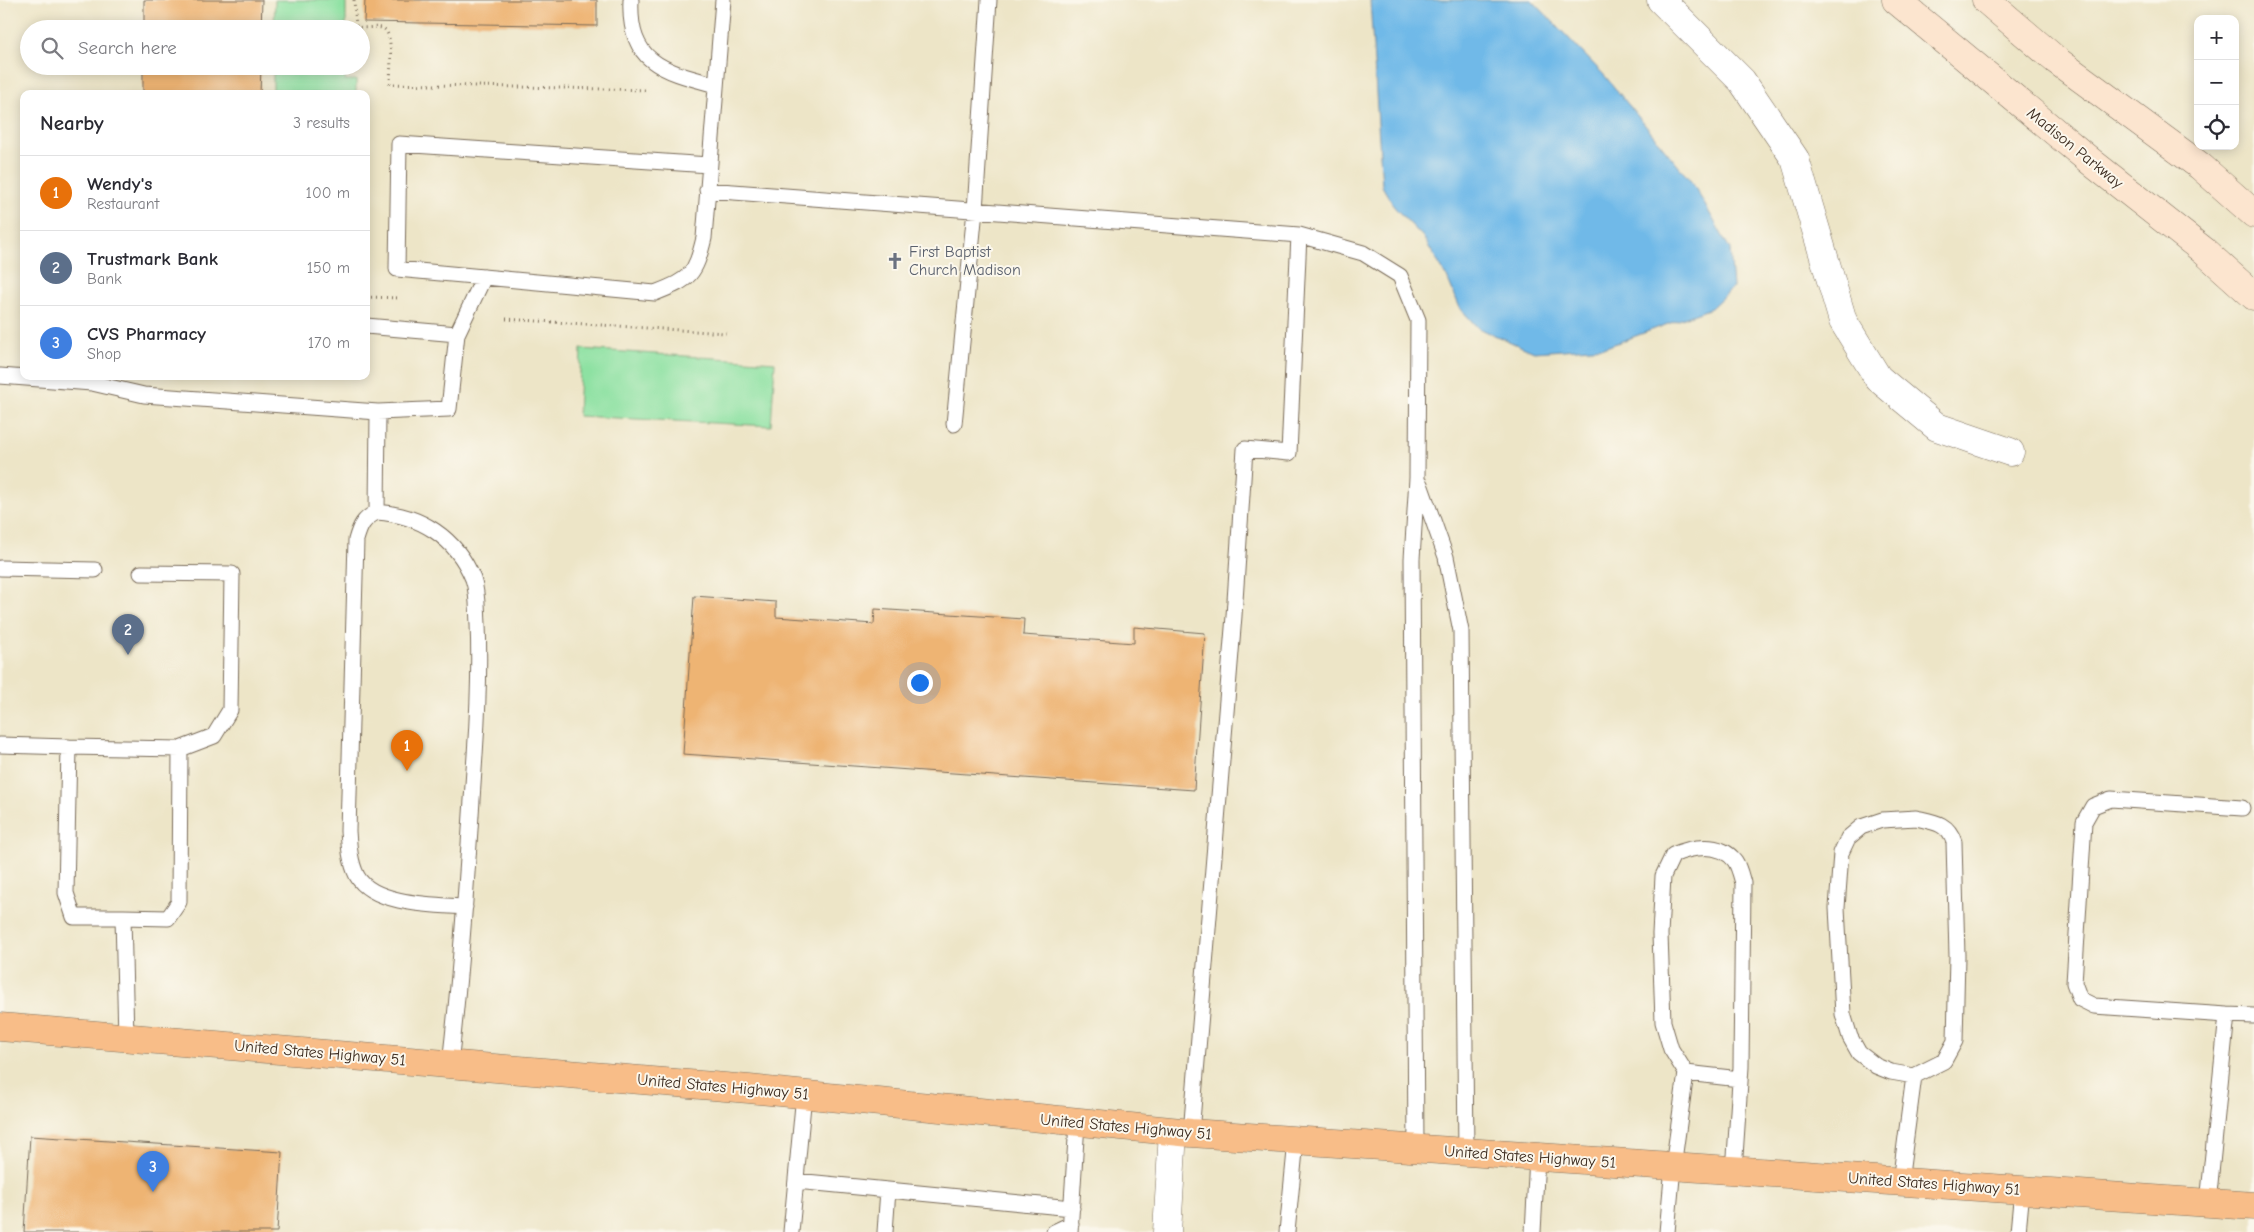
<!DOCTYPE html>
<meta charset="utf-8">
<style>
:root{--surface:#fff;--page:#f2f2f3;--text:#2b2b33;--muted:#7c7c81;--line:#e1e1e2;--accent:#b5179e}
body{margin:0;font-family:"Comic Neue",sans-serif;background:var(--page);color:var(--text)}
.controls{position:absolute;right:15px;top:15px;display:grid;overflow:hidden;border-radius:10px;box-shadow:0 2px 12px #0003}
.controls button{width:45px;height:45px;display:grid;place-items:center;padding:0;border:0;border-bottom:1px solid var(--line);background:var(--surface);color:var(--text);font:25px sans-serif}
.you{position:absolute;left:919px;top:682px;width:18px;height:18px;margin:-12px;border:4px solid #fff;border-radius:50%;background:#1a73e8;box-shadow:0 0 0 8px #1a73e833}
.badge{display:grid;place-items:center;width:32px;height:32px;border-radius:50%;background:var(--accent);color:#fff;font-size:16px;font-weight:700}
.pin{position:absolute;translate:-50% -41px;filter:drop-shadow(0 1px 2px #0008)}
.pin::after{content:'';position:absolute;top:26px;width:18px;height:15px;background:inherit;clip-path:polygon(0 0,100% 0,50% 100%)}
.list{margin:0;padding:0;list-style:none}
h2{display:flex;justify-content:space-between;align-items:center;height:65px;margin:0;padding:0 20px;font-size:21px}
h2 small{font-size:16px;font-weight:400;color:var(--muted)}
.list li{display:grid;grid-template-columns:32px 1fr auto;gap:15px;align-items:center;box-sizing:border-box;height:75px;padding:0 20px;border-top:1px solid var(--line)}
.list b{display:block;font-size:19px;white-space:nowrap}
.list p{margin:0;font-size:16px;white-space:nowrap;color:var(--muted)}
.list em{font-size:16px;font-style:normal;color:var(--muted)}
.icon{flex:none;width:28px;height:28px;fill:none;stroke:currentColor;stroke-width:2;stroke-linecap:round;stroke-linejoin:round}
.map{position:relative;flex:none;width:2254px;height:1232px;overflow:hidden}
.search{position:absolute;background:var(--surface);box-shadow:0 2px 12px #0003;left:20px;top:20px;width:350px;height:55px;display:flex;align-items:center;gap:12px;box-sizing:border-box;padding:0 18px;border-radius:28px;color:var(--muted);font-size:19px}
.panel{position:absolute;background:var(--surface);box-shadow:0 2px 12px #0003;left:20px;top:90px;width:350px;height:290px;border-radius:10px}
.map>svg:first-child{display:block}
.green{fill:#8de1a2;stroke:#648660}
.water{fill:#6fb9e8;stroke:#557283}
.building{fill:#eeb473}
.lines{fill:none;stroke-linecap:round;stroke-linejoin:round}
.service-casing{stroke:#796b59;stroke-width:17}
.minor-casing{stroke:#796b59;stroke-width:29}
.secondary-casing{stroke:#796b59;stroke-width:29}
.primary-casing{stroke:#796b59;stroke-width:29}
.path{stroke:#796b59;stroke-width:3;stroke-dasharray:1 4;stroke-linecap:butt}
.service{stroke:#fff;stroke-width:15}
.minor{stroke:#fff;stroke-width:28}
.secondary{stroke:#fce5cf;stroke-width:28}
.primary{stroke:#f8bd88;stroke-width:28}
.labels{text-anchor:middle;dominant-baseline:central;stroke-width:4;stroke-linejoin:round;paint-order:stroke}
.street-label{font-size:16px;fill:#3b2a1e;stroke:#fbf7ec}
.worship-label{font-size:16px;fill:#5b616d;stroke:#fbf7ec;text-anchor:start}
</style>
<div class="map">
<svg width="2254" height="1232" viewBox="0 0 2254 1232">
<rect width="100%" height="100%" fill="#fbf7ec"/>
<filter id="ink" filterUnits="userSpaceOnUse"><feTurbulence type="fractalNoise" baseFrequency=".02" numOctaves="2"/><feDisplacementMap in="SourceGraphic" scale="10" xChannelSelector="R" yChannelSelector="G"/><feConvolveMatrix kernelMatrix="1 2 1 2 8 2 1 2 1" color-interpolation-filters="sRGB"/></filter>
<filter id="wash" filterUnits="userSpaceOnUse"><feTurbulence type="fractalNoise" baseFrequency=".0096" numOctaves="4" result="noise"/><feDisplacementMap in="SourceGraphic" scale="20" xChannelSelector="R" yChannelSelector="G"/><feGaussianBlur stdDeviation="1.12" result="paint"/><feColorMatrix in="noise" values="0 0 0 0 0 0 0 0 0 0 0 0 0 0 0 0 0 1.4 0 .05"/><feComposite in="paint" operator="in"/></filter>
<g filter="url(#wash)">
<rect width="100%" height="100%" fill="#ede5c7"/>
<path class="green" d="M 275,0 L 346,0 L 346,29 L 274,29 Z
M 273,66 L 345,66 L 345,80 L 356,80 L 356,94 L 273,94 Z
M 581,349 L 775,362 L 771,426 L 578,416 Z"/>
<path class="water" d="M 1370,0 L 1532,0 L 1605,76 L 1693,184 L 1730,249 L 1733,287 L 1711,308 L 1606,347 L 1534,352 L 1478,328 L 1460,308 L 1447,277 L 1423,237 L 1395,208 L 1382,186 Z"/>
<g id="blocks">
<path class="building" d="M 144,0 L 262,0 L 261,29 L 144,29 Z
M 365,0 L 597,0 L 597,26 L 364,22 Z
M 143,66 L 261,66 L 260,94 L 143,94 Z
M 694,596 L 776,602 L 776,617 L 874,624 L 875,609 L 1024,619 L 1023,635 L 1134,643 L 1134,627 L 1205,633 L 1194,790 L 683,754 Z
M 30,1136 L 282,1152 L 277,1232 L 24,1232 Z"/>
</g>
</g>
<g filter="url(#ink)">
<use href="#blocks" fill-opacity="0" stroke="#796b59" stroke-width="1"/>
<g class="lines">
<g class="service-casing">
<path id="service" d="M 631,0 C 628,63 663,71 716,85
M 709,165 L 399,144 L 397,269 L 655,293 C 691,279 695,275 704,238 L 723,0
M 707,190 L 1299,235 L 1363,253 L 1400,276 L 1418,320 L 1417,478 L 1412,559 L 1416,1149
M 366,326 L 457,334
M 0,376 L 92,383 L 144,395 L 378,412 L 449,409 L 457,334 L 484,277
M 378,412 L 377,512 C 420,515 456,537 473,579 C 478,593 477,609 478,624 C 480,668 478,711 475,755 C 468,858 462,961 450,1064
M 954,424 L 975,210 L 989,0
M 1420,484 L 1446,557 L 1461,631 L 1466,1153
M 377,512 C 363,519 360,526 356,540 L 348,831 C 349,846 350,862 357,876 C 373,905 436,905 465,907
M 0,568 L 95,570
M 141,573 L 232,574 L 230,710 L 214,736 L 180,749
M 0,745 L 69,747
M 1916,818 C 1934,822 1948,823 1954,842 L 1957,956 L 1955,1041 L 1944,1061 L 1914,1076 L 1891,1072 L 1876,1066 L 1859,1053 L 1850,1037 L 1843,1014 L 1837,908 L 1841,853 L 1848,838 L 1861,827 L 1882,820 Z
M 123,917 L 74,917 L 66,893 L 69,747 L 180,749 L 179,902 L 168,918 L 123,917 L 126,1037
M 2227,1015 L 2254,1016
M 1686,1073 L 1740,1079
M 1191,1133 L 1234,616 L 1245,449 L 1289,453 L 1299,235
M 796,1181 L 1072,1208
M 1900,1182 L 1914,1076
M 2208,1203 L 2227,1015 L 2094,1006 L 2080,999 L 2074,983 L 2084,822 L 2093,806 L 2111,799 L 2242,808
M 791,1232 L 804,1094
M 885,1232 L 888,1190
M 1054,1232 L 1071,1224
M 1070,1232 L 1077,1123
M 1287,1232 L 1296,1141
M 1533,1232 L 1537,1157
M 1667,1232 L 1673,1167 L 1686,1073 L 1671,1049 L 1663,1022 L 1660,934 L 1663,876 L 1673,855 C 1691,847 1720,841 1735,861 C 1739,867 1741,876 1743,883 L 1741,1067 L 1734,1171
M 2018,1232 L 2022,1190"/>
</g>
<g class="minor-casing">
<path id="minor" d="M 1661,0 L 1742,81 L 1795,159 L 1843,321 L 1878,378 L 1937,427 L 2010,452
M 1167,1232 L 1173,1132"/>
</g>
<g class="secondary-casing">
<path id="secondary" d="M 1896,0 L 2095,165 L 2204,251 L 2254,296
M 1986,0 L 2056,60 L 2200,166 L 2254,214"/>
</g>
<g class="primary-casing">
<path id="primary" d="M 0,1027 L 749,1089 L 1191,1133 L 2254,1206"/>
</g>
<path class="path" d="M 354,0 L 356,26 C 364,30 376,25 384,29 C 394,35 390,73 390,84 L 648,90
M 366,297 L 401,298
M 506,319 L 726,333"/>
<use href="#service" class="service"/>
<use href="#minor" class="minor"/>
<use href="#secondary" class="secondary"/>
<use href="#primary" class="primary"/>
</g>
</g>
<defs>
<g id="church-bare" transform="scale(1.35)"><path d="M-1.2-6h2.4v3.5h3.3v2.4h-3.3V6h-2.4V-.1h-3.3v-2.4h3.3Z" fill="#6b7280" stroke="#fbf7ec" stroke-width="2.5" paint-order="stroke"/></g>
</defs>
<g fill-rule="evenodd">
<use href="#church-bare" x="895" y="261"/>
</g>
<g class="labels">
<g class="street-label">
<text transform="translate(2075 148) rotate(39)">Madison Parkway</text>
<text transform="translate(320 1053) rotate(5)">United States Highway 51</text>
<text transform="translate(723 1087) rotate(5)">United States Highway 51</text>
<text transform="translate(1126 1127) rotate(5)">United States Highway 51</text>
<text transform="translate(1530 1157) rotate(4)">United States Highway 51</text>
<text transform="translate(1934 1184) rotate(4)">United States Highway 51</text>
</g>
<g class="worship-label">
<text x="909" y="252">First Baptist<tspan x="909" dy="18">Church Madison</tspan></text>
</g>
</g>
</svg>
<div class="controls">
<button>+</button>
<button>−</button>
<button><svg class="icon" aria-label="locate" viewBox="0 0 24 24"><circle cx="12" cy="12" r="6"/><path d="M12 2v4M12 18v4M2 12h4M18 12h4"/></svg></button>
</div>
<div class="you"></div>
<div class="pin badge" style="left:407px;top:771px;background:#e8710a">1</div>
<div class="pin badge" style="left:128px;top:655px;background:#5c6f8a">2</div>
<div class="pin badge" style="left:153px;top:1192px;background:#3f7fe0">3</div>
<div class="search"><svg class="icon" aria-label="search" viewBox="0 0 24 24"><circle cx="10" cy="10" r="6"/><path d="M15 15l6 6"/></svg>Search here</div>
<section class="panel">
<h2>Nearby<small>3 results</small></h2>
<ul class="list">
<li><span class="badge" style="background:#e8710a">1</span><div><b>Wendy's</b><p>Restaurant</p></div><em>100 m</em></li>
<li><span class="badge" style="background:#5c6f8a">2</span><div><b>Trustmark Bank</b><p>Bank</p></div><em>150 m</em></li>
<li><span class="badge" style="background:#3f7fe0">3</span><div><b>CVS Pharmacy</b><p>Shop</p></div><em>170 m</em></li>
</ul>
</section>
</div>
